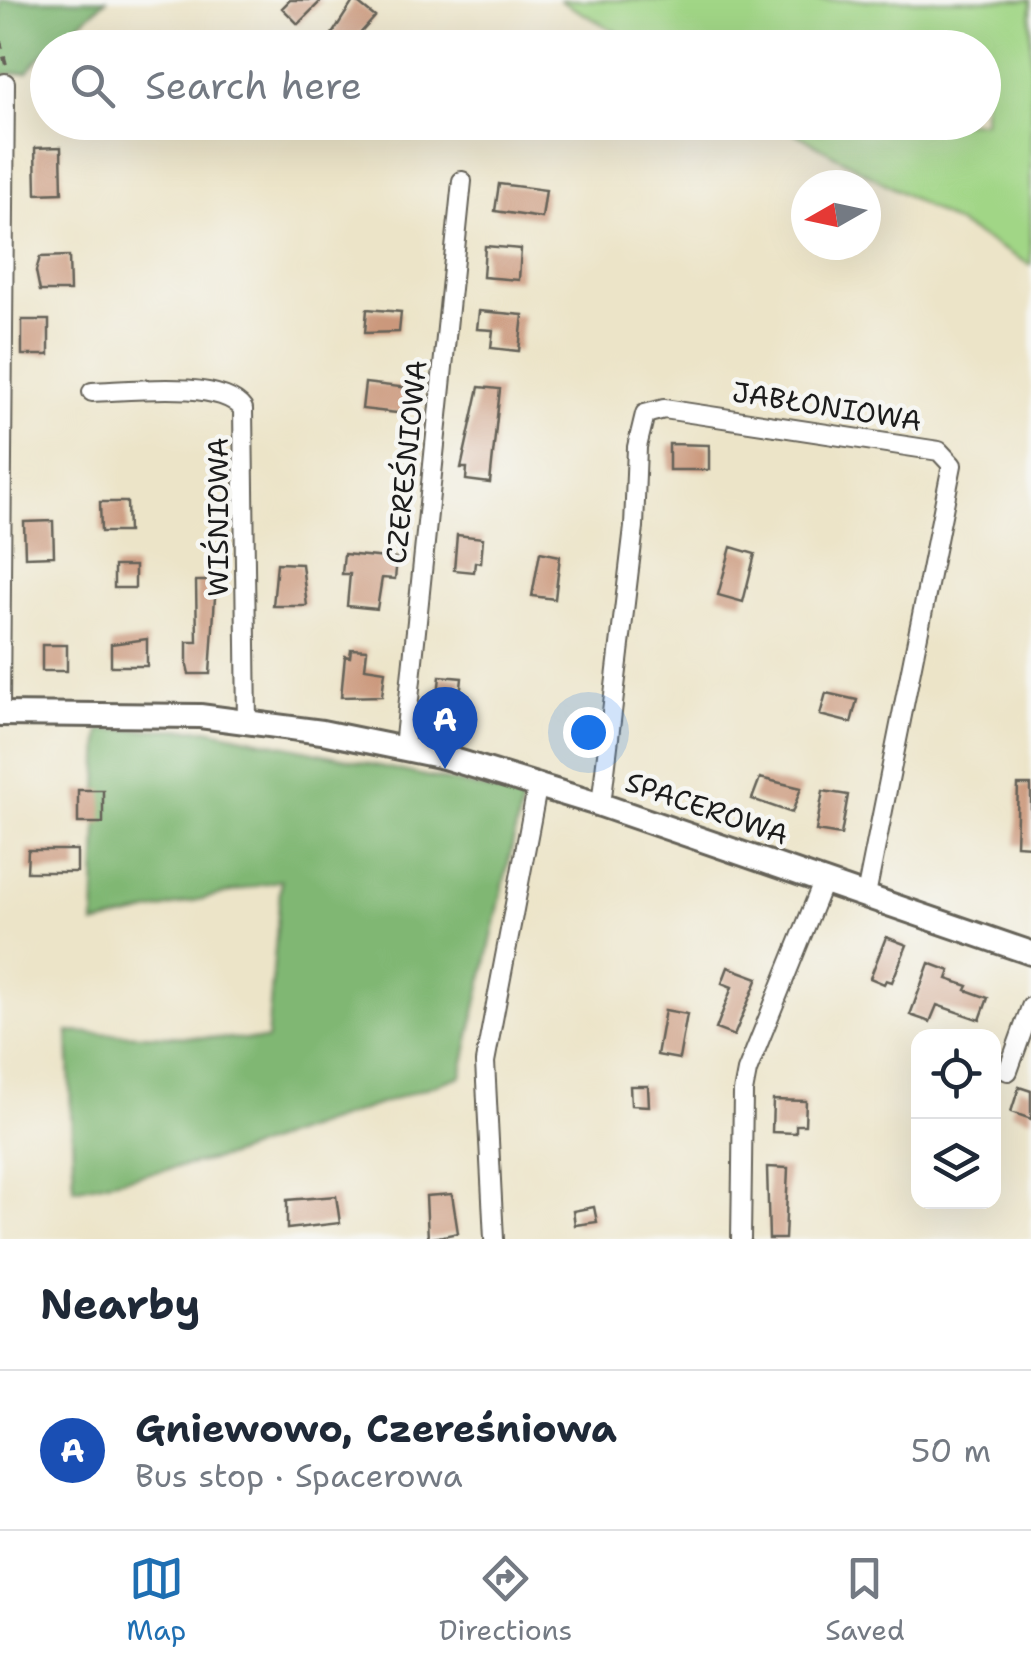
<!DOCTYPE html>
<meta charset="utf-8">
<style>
:root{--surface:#fff;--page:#f6f6f7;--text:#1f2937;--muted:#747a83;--line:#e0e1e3;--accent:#1f6fb2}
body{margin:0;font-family:"Shantell Sans",sans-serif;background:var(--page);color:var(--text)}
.controls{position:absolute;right:30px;bottom:30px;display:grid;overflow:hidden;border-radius:20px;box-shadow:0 10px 40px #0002}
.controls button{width:90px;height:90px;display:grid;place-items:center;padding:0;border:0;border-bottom:2px solid var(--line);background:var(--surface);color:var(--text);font:50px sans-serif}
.compass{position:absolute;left:791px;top:170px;width:90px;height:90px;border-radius:50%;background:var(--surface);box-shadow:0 10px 40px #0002;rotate:261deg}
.you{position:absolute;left:588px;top:732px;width:35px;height:35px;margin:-25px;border:8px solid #fff;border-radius:50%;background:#1a73e8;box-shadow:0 0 0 15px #1a73e833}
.badge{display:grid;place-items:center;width:65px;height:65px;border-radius:50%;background:var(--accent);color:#fff;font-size:32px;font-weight:700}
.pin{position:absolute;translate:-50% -82px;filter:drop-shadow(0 2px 5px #0008)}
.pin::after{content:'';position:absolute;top:52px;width:35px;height:30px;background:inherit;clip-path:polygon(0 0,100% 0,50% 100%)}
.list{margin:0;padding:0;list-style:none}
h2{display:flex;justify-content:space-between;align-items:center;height:130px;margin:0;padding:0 40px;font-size:42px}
h2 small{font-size:32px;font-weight:400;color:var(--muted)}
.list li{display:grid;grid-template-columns:65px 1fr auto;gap:30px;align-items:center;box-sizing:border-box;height:160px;padding:0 40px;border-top:2px solid var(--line)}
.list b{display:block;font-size:38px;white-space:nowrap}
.list p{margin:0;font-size:32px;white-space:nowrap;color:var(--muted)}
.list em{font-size:32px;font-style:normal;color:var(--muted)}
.icon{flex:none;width:55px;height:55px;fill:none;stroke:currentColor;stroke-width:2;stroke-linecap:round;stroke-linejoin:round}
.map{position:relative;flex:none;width:1031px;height:1239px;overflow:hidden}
.search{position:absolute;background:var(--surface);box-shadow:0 10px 40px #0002;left:30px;right:30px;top:30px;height:110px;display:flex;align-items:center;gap:25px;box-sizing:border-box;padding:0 35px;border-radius:55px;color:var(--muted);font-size:38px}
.sheet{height:290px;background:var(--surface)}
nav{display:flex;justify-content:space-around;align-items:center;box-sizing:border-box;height:140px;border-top:2px solid var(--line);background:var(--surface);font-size:28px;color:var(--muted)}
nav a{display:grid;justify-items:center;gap:5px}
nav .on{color:var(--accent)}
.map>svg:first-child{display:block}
.green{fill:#a1d686;stroke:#5e7951;stroke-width:2.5}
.forest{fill:#80b773;stroke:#4e6a48;stroke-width:2.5}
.building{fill:#cb987c}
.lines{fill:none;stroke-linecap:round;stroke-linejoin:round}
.minor-casing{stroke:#656258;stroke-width:22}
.tertiary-casing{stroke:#656258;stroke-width:28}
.path{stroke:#656258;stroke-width:4;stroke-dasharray:8 8;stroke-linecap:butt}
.minor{stroke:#fff;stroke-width:18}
.tertiary{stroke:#fff;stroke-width:22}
.labels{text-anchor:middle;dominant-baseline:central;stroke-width:9;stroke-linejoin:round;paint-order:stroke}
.street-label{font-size:28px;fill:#1c1c1c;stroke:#f6f6f2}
</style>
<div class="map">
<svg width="1031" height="1239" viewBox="0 0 1031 1239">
<rect width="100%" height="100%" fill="#f6f6f2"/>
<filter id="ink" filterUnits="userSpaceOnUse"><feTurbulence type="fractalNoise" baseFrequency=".01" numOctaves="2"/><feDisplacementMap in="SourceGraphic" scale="20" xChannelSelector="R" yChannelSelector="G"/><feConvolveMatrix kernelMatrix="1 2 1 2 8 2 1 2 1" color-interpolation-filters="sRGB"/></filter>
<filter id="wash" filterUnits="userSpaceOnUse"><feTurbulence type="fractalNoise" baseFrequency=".0048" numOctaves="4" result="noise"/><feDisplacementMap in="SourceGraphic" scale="40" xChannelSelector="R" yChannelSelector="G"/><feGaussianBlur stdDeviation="2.25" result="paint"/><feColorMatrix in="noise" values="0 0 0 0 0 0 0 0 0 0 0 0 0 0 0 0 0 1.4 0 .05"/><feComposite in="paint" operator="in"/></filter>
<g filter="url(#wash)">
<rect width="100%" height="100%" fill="#ece4c8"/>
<path class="green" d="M 559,0 L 1031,0 L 1031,265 L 777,123 L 984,122 L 984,48 L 644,47 Z"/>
<path class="forest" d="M 0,0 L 106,0 L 53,47 L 48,48 L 27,72 L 0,75 Z
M 207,729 L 523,797 L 461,1076 L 226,1157 L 74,1189 L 68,1032 L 267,1040 L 281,880 L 94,925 L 100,730 Z"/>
<g id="blocks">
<path class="building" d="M 290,0 L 322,0 L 298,24 L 282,8 Z
M 354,0 L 375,17 L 347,48 L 323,48 Z
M 61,147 L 62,193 L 36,194 L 35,148 Z
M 499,184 L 546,190 L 542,218 L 495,211 Z
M 485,246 L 521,249 L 519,280 L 483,277 Z
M 69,256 L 70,291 L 40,291 L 36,271 L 40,257 Z
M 367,309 L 401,312 L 399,332 L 365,333 Z
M 479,311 L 523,315 L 519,351 L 491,348 L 493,330 L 477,329 Z
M 22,320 L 49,320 L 49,355 L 22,355 Z
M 365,383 L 409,388 L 406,414 L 362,409 Z
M 479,387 L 500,389 L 490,483 L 466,480 L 467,468 L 461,468 Z
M 669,444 L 709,445 L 709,470 L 669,470 Z
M 100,502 L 127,502 L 128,532 L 101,532 Z
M 53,521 L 54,556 L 25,557 L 24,522 Z
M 457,535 L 483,538 L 481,563 L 475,562 L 474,572 L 454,570 Z
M 731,547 L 755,554 L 743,602 L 718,595 Z
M 540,552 L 560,556 L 555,599 L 532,596 Z
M 344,554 L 397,559 L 395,579 L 382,578 L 377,609 L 347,606 L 350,574 L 342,574 Z
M 277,563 L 302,564 L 307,606 L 273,606 Z
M 114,566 L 135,566 L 135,588 L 114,588 Z
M 196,581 L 216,581 L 210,674 L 189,674 L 187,665 L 187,642 L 197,642 Z
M 147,639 L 147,666 L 111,666 L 111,644 Z
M 42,645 L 67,645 L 67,671 L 42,671 Z
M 351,649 L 367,650 L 365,668 L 385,671 L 382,696 L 341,697 L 345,656 L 350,657 Z
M 440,676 L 462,678 L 459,707 L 437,705 Z
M 826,693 L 857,700 L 851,723 L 820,715 Z
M 760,778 L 801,788 L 792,813 L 752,799 Z
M 1018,785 L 1031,785 L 1031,846 L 1016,845 Z
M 78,790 L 103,790 L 103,823 L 78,823 Z
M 823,791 L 848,795 L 841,835 L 816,831 Z
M 28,850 L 77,850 L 77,872 L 27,872 Z
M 886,937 L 907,945 L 892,982 L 886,980 L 884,984 L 870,978 Z
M 929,963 L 950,971 L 947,979 L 968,986 L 966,990 L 988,998 L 980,1020 L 937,1005 L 930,1022 L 910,1015 Z
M 728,967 L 758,978 L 734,1036 L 716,1029 L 732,987 L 722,983 Z
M 665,1010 L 687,1014 L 679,1059 L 657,1055 Z
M 630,1086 L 648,1086 L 649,1106 L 631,1105 Z
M 1019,1087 L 1031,1091 L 1031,1119 L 1011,1112 Z
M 773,1100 L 806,1101 L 805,1125 L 796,1125 L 796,1133 L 772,1132 Z
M 767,1167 L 788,1168 L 785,1239 L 769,1239 Z
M 452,1194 L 458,1233 L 428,1239 L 426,1196 Z
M 336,1196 L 340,1223 L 287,1229 L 287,1200 Z
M 594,1207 L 597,1222 L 575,1225 L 573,1211 Z"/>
</g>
</g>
<g filter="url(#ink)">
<use href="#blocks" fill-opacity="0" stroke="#656258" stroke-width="2.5"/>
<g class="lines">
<g class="minor-casing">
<path id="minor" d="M 92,392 C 129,391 221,379 243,409 L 247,722
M 0,708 L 5,83
M 404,748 L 462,181
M 601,805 L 634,527 L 637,447 L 645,414 L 664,409 L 939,451 L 952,465 L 866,895
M 1008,1071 L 1031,1007
M 494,1239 L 485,1062 L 538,783
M 741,1239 L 743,1092 L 747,1071 L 824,880"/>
</g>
<g class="tertiary-casing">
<path id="tertiary" d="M 0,714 L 200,716 L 322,732 L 444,757 L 601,805 L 1031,953"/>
</g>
<path class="path" d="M 0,41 L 6,65"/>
<use href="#minor" class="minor"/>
<use href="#tertiary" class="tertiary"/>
</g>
</g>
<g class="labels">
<g class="street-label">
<text transform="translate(827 406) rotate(9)">JABŁONIOWA</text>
<text transform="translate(406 462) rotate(-84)">CZEREŚNIOWA</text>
<text transform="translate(218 517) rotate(-90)">WIŚNIOWA</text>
<text transform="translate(707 808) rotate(19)">SPACEROWA</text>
</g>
</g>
</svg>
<div class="controls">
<button><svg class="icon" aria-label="locate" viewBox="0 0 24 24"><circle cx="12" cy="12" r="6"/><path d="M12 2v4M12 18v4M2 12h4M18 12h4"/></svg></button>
<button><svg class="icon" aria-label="layers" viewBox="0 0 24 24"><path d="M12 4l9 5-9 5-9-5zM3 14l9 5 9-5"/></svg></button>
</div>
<svg class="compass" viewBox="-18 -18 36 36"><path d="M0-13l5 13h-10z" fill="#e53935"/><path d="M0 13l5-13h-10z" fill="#747a83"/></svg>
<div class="you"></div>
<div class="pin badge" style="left:445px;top:769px;background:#1a4fb4">A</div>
<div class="search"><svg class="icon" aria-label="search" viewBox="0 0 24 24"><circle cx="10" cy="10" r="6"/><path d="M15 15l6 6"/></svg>Search here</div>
</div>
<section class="sheet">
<h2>Nearby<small></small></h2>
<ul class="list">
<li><span class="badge" style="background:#1a4fb4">A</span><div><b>Gniewowo, Czereśniowa</b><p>Bus stop · Spacerowa</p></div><em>50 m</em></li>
</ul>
</section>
<nav>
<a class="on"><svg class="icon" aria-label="map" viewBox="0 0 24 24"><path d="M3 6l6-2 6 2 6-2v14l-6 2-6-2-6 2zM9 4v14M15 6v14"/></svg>Map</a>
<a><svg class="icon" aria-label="directions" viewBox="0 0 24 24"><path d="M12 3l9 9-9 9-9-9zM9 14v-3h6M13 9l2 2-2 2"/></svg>Directions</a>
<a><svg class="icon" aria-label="saved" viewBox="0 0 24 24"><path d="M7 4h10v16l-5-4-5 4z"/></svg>Saved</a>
</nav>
